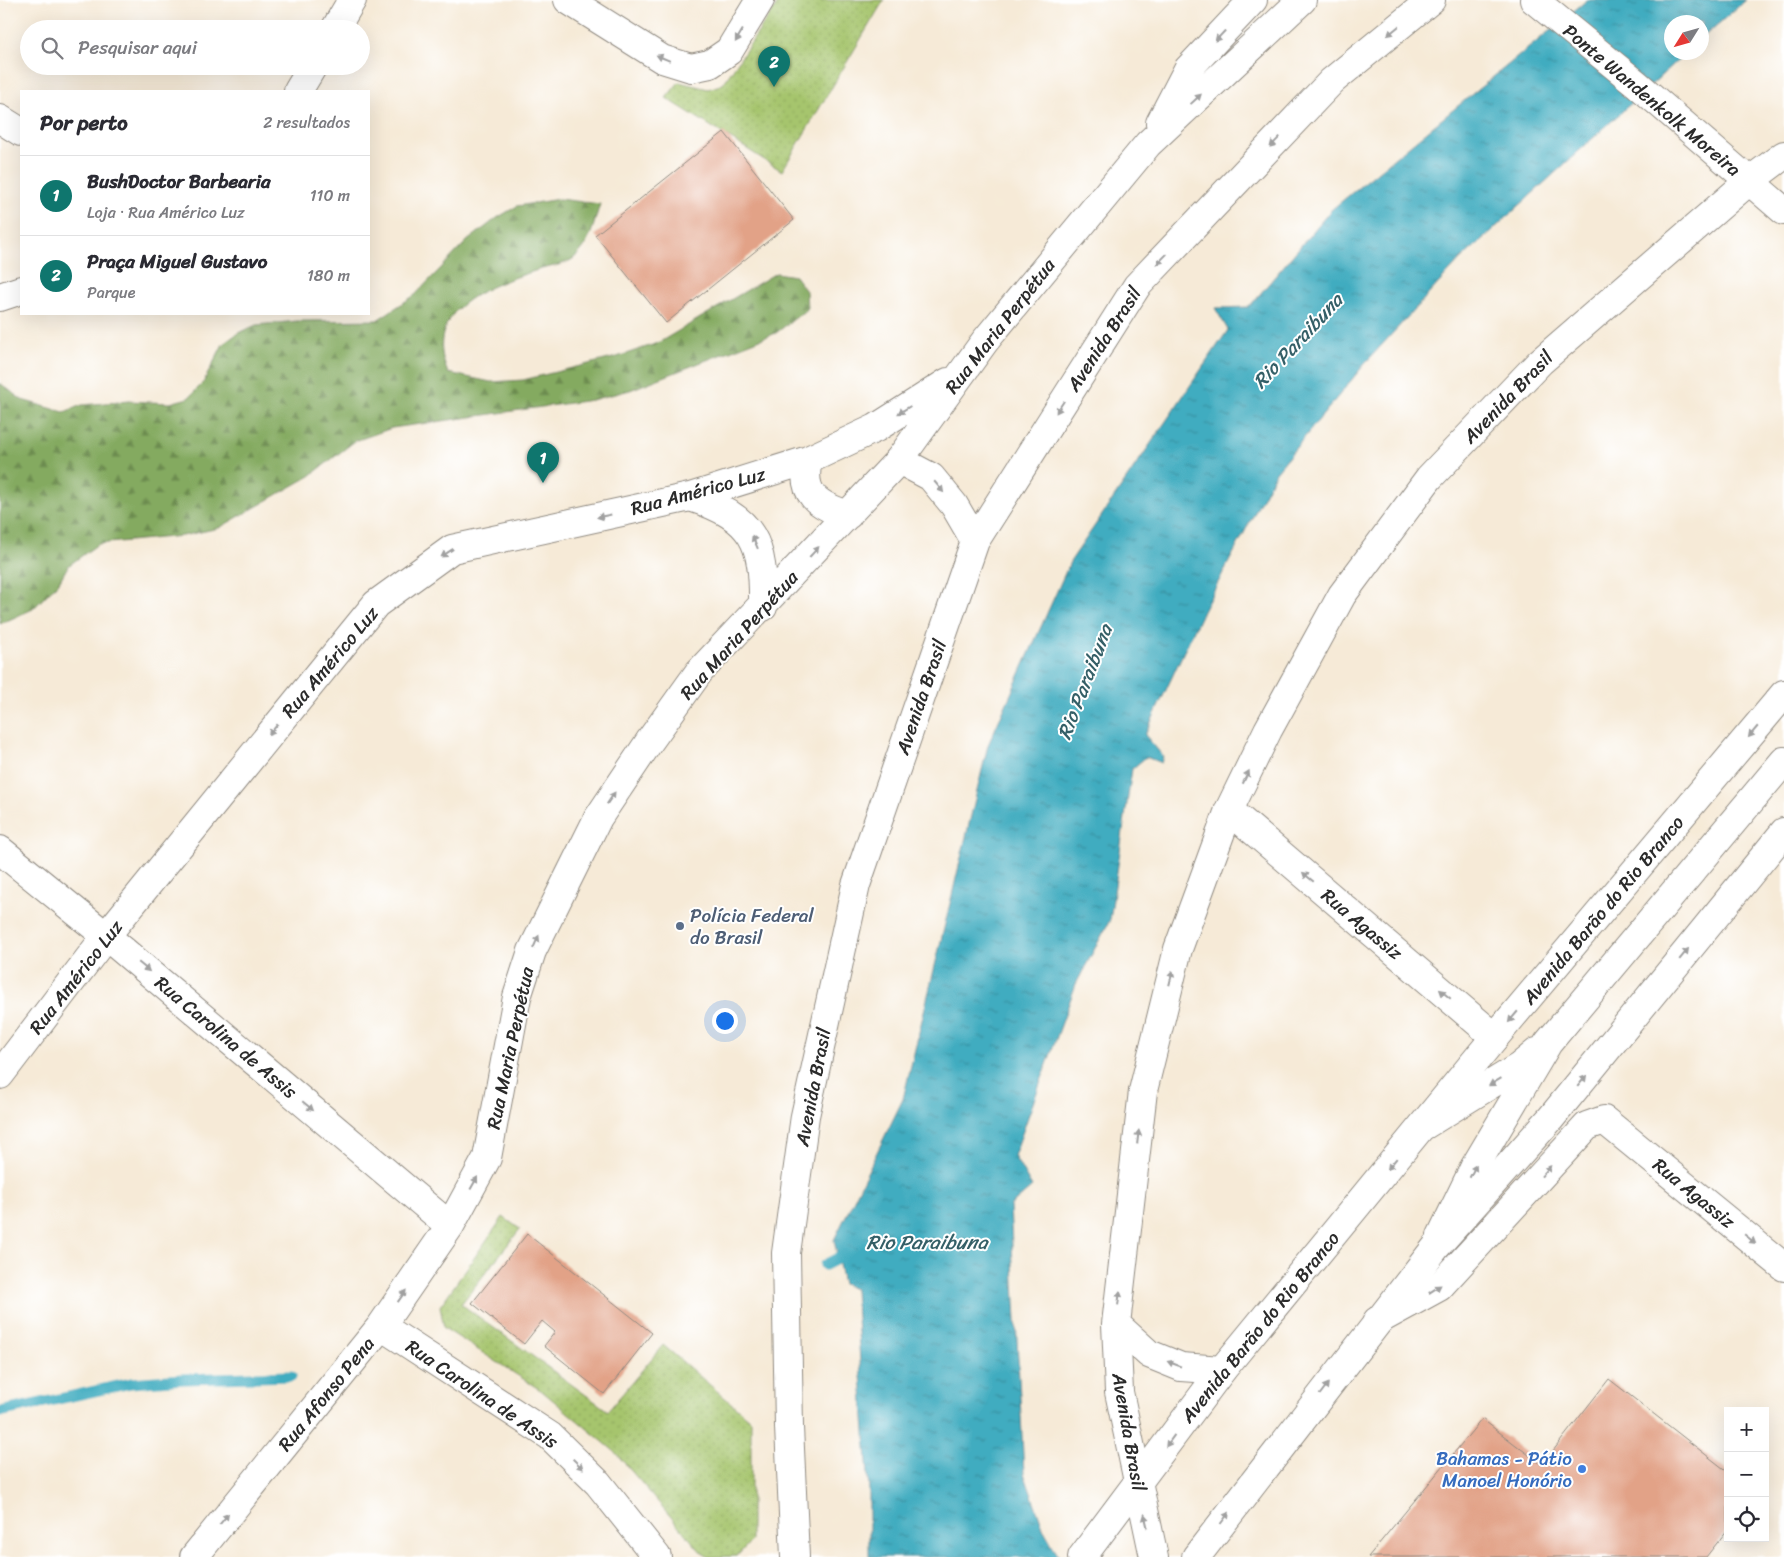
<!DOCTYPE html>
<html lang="pt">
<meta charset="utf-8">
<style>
:root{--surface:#fff;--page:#f7f7f7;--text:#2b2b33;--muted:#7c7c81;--line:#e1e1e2;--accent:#0f766e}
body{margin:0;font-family:Sriracha,sans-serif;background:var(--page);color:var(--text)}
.controls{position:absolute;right:15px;bottom:15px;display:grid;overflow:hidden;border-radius:0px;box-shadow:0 5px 20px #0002}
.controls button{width:45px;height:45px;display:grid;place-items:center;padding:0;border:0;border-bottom:1px solid var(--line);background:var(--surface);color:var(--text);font:25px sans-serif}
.compass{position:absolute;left:1664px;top:15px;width:45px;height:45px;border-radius:50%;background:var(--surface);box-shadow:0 5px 20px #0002;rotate:233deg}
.you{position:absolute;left:724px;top:1020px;width:18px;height:18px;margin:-12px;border:4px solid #fff;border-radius:50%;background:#1a73e8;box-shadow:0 0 0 8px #1a73e833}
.badge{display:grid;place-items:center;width:32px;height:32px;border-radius:50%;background:var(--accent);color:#fff;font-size:16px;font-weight:700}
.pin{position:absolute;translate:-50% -41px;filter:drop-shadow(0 1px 2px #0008)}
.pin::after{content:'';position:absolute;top:26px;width:18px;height:15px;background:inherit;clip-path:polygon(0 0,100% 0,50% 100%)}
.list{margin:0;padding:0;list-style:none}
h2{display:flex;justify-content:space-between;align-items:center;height:65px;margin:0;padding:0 20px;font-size:21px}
h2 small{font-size:16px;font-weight:400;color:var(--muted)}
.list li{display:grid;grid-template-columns:32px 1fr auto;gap:15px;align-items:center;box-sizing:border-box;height:80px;padding:0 20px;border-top:1px solid var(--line)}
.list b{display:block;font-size:19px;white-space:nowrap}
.list p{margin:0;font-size:16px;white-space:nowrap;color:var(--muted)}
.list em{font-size:16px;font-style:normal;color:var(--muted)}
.icon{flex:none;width:28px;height:28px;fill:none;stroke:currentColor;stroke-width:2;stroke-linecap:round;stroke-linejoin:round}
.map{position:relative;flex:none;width:1784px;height:1557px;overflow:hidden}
.search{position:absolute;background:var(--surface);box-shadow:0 5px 20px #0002;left:20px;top:20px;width:350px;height:55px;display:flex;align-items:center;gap:12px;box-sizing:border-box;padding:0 18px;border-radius:28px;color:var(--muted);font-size:19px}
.panel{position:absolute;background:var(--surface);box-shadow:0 5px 20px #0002;left:20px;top:90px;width:350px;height:225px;border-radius:0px}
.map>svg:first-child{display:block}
.green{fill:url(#green-dots);stroke:#68784c}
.forest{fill:url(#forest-firs);stroke:#586a46}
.water{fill:url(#water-ripples);stroke:#366c76}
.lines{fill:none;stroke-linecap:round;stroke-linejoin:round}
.stream{stroke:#41acc0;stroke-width:11}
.building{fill:#e2a287}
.minor-casing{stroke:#908a81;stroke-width:30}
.major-casing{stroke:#908a81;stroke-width:30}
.highway-casing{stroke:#908a81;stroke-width:30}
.minor{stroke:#fff;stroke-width:28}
.major{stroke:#fff;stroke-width:28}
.highway{stroke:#fff;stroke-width:28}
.oneway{fill:#a0a0a0}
.service-dot{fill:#5c6f8a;stroke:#fff;stroke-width:2}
.shop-dot{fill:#3f7fe0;stroke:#fff;stroke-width:2}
.labels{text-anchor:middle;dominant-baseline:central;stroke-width:4;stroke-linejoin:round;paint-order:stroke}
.street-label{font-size:19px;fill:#2b2b2b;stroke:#fff}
.service-label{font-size:19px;fill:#4e5e75;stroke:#fff;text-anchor:start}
.shop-label{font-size:19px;fill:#366cbe;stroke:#fff;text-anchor:end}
.water-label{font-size:20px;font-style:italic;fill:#345f67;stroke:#fff}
</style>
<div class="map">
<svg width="1784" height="1557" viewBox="0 0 1784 1557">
<defs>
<pattern id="green-dots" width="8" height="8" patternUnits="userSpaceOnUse" patternTransform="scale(1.25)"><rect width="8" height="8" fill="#a6c56d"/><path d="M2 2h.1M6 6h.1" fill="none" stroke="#8fa95f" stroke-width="1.8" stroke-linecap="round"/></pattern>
<pattern id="forest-firs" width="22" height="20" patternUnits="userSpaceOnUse" patternTransform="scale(1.25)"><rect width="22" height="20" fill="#84aa60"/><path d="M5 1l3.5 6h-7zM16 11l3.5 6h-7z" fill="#6c8b4f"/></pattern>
<pattern id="water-ripples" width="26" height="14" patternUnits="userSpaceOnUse" patternTransform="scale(1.25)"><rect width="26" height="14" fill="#41acc0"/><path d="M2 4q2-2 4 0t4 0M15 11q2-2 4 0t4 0" fill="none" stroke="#378c9c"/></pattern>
</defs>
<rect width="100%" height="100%" fill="#fff"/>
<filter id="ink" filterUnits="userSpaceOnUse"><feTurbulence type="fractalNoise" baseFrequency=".02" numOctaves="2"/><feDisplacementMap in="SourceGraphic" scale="10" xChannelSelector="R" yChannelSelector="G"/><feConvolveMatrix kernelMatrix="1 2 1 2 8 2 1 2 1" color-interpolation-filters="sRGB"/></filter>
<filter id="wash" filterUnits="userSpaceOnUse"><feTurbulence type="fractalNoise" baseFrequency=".0096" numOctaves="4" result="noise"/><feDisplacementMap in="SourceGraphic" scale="20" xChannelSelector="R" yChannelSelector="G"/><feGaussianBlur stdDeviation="1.12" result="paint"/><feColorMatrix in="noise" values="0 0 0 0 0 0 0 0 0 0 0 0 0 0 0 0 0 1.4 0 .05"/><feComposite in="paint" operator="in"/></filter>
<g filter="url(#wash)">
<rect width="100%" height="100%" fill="#f6ead7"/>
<path class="green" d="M 780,0 L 884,0 L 782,171 L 666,98 L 679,82 L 708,89 L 723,84 Z
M 503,1217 L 520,1229 L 461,1304 L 608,1411 L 663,1345 L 751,1420 L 751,1541 L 737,1556 L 709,1557 L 702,1553 L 614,1451 L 542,1391 L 444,1328 L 440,1306 Z"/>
<path class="forest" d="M 559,199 L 600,204 C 594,223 590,246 574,258 C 565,265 548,267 538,270 C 490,285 420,309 448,373 L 491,382 L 523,380 L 617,357 L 658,343 L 776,273 L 795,276 L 806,291 L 807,309 L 776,333 L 630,390 L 592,400 L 392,428 L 355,441 L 310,476 L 219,528 L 182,536 L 98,544 L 68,566 L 59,582 L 33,609 L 0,624 L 0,383 L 22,400 L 64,412 L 82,405 L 129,401 L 170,403 L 188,398 L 203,383 L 223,344 L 238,333 L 256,325 L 297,321 L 377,320 L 415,295 L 467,241 L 497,218 L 517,206 Z"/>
<path class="water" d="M 1587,0 L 1746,0 L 1702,38 L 1702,22 L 1672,22 L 1672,52 L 1686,53 L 1460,260 L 1368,360 L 1276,472 L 1200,617 L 1145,735 L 1163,756 L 1161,763 L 1146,757 L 1132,769 L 1110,920 L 1076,984 L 1014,1156 L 1032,1187 L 1010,1206 L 1024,1473 L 1044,1530 L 1059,1557 L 869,1557 L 869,1490 L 855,1289 L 843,1284 L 834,1240 L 903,1099 L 988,745 L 1070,562 L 1228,330 L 1215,308 L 1249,307 L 1331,210 Z"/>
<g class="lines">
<path class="stream" d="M 825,1265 L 850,1252
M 0,1412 L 131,1383 L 183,1379 L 291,1376"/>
</g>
<g id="blocks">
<path class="building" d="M 724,132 L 794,220 L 666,323 L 595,235 Z
M 527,1234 L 652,1333 L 604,1394 L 544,1346 L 555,1332 L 542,1321 L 524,1344 L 472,1303 Z
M 1609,1379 L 1728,1472 L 1728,1529 L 1706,1557 L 1368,1557 L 1482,1419 L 1542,1465 Z"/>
</g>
</g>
<g filter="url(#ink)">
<use href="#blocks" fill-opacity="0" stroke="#908a81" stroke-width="1"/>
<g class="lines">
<g class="minor-casing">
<path id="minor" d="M 568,0 L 662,59 L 691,68 L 710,64 L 729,51 L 760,0
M 1534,0 L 1637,84 L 1784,211
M 335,29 L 352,0
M 298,91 L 313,66
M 0,119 L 21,132
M 1160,123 L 1188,69 L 1253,0
M 0,297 L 21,290
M 808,460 C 800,495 818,505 848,515
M 690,497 C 755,518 764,542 763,607
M 1229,810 L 1495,1037
M 0,850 L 106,936 L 450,1226
M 0,1075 L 106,936 L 376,604 L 452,549 L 690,497 L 808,460 L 876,428 L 948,382
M 1425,1125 L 1519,1067 L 1537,1052
M 1441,1236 L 1474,1168 L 1548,1043 L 1784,761
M 1377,1321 L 1439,1287 L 1587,1126 L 1604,1120 L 1784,1267
M 381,1326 L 550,1436 L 598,1483 L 657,1557
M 194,1557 L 381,1326 L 450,1226 L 487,1158 L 517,997 L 532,951 L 598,818 L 649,742 L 699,672 L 899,460 L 985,341 L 1148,144 L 1302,0"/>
</g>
<g class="major-casing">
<path id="major" d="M 1082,1557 L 1222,1370 L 1495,1037 L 1784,694
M 1196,1557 L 1436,1247 L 1551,1118 L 1784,832"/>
</g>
<g class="highway-casing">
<path id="highway" d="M 899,460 L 931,477 L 954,505 L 975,541
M 1116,1324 L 1149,1354 L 1181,1367 L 1222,1370
M 795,1557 L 789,1427 L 786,1253 L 805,1116 L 856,885 L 975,541 L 1137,286 L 1332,81 L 1431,0
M 1154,1557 L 1119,1392 L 1116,1324 L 1143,1091 L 1178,949 L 1229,810 L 1268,730 L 1342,595 L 1429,478 L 1540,362 L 1748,182 L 1784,155"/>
</g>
<use href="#minor" class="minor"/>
<use href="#major" class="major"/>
<use href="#highway" class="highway"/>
</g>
<defs><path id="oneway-solid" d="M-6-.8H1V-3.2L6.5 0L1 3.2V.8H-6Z" transform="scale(1.25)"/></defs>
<g class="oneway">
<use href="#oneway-solid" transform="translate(1393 31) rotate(140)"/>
<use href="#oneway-solid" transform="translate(739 36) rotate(121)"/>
<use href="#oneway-solid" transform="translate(1220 36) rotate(133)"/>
<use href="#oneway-solid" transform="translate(663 58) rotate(-157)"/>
<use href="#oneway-solid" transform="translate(1196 99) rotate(-43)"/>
<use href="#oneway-solid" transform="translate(1275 142) rotate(134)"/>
<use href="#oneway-solid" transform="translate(1162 259) rotate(134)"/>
<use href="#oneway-solid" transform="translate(1060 407) rotate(123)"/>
<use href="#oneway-solid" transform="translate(904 410) rotate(148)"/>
<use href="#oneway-solid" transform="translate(939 487) rotate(50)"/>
<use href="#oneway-solid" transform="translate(604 516) rotate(168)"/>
<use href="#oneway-solid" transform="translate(755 542) rotate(-113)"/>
<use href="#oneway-solid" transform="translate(814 552) rotate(-47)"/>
<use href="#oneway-solid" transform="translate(447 553) rotate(146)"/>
<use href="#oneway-solid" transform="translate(273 730) rotate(129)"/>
<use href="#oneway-solid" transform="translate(1753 732) rotate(130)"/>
<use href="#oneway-solid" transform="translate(1246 777) rotate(-64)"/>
<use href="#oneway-solid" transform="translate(611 798) rotate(-56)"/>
<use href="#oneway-solid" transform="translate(1308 877) rotate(-140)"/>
<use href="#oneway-solid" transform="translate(536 942) rotate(-66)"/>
<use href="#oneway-solid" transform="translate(1684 954) rotate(-51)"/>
<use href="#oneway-solid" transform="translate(144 967) rotate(40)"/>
<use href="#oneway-solid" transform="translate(1171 978) rotate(-76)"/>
<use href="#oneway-solid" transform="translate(1445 994) rotate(-140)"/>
<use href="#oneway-solid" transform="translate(1513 1017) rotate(130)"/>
<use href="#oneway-solid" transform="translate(1582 1081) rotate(-51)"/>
<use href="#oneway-solid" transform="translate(1495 1082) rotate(149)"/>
<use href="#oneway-solid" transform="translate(308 1106) rotate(40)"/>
<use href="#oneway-solid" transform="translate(1138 1137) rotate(-83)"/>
<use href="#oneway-solid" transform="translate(1392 1164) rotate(129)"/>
<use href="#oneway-solid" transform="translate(1473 1171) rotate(-63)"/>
<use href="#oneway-solid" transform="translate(1546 1171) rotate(-48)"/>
<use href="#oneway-solid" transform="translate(474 1183) rotate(-61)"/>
<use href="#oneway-solid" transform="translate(1750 1239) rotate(39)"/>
<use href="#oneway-solid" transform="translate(1435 1289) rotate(-34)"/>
<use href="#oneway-solid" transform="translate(402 1296) rotate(-55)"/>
<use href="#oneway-solid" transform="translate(1119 1298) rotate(-83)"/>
<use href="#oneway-solid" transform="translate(1174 1364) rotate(-159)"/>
<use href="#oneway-solid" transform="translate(1324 1389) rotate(-53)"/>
<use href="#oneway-solid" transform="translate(1170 1441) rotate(126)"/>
<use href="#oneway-solid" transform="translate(578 1464) rotate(45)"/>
<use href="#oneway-solid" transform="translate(1225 1518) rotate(-53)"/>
<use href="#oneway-solid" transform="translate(224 1519) rotate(-51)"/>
<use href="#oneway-solid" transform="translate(1146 1521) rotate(-103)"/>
</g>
</g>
<circle class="service-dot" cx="680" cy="926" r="5"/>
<circle class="shop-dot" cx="1582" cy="1469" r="5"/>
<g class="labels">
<g class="street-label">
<text transform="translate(1652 100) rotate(40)">Ponte Wandenkolk Moreira</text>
<text transform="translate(1000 326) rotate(-52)">Rua Maria Perpétua</text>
<text transform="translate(1104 339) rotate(-57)">Avenida Brasil</text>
<text transform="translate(1508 397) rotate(-46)">Avenida Brasil</text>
<text transform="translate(698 491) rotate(-15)">Rua Américo Luz</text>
<text transform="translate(739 635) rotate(-48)">Rua Maria Perpétua</text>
<text transform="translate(330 662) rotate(-50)">Rua Américo Luz</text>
<text transform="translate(921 697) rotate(-71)">Avenida Brasil</text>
<text transform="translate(1603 910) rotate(-50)">Avenida Barão do Rio Branco</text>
<text transform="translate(1362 924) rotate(40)">Rua Agassiz</text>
<text transform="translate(76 977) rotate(-52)">Rua Américo Luz</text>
<text transform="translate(226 1037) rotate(40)">Rua Carolina de Assis</text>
<text transform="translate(510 1048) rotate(-78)">Rua Maria Perpétua</text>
<text transform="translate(813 1087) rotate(-79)">Avenida Brasil</text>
<text transform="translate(1694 1193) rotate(39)">Rua Agassiz</text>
<text transform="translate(1260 1327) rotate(-51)">Avenida Barão do Rio Branco</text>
<text transform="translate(326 1394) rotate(-51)">Rua Afonso Pena</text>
<text transform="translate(482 1394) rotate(34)">Rua Carolina de Assis</text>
<text transform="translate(1129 1432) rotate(80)">Avenida Brasil</text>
</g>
<g class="service-label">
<text x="690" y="915">Polícia Federal<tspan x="690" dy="22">do Brasil</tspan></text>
</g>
<g class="shop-label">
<text x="1572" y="1458">Bahamas - Pátio<tspan x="1572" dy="22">Manoel Honório</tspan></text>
</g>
<g class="water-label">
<text transform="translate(1298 341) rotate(-47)">Rio Paraibuna</text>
<text transform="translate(1085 682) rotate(-69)">Rio Paraibuna</text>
<text x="927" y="1242">Rio Paraibuna</text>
</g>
</g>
</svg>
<div class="controls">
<button>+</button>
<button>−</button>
<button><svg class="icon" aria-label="locate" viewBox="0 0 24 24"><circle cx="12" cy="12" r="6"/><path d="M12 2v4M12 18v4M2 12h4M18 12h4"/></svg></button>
</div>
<svg class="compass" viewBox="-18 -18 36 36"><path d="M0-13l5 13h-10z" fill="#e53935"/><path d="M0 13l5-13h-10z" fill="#7c7c81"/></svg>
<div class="you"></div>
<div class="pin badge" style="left:543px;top:483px">1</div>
<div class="pin badge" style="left:774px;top:87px">2</div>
<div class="search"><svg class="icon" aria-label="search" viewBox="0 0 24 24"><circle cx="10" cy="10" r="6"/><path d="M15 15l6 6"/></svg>Pesquisar aqui</div>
<section class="panel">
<h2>Por perto<small>2 resultados</small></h2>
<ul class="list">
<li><span class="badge">1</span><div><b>BushDoctor Barbearia</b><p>Loja · Rua Américo Luz</p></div><em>110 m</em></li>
<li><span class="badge">2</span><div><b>Praça Miguel Gustavo</b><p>Parque</p></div><em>180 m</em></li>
</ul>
</section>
</div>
